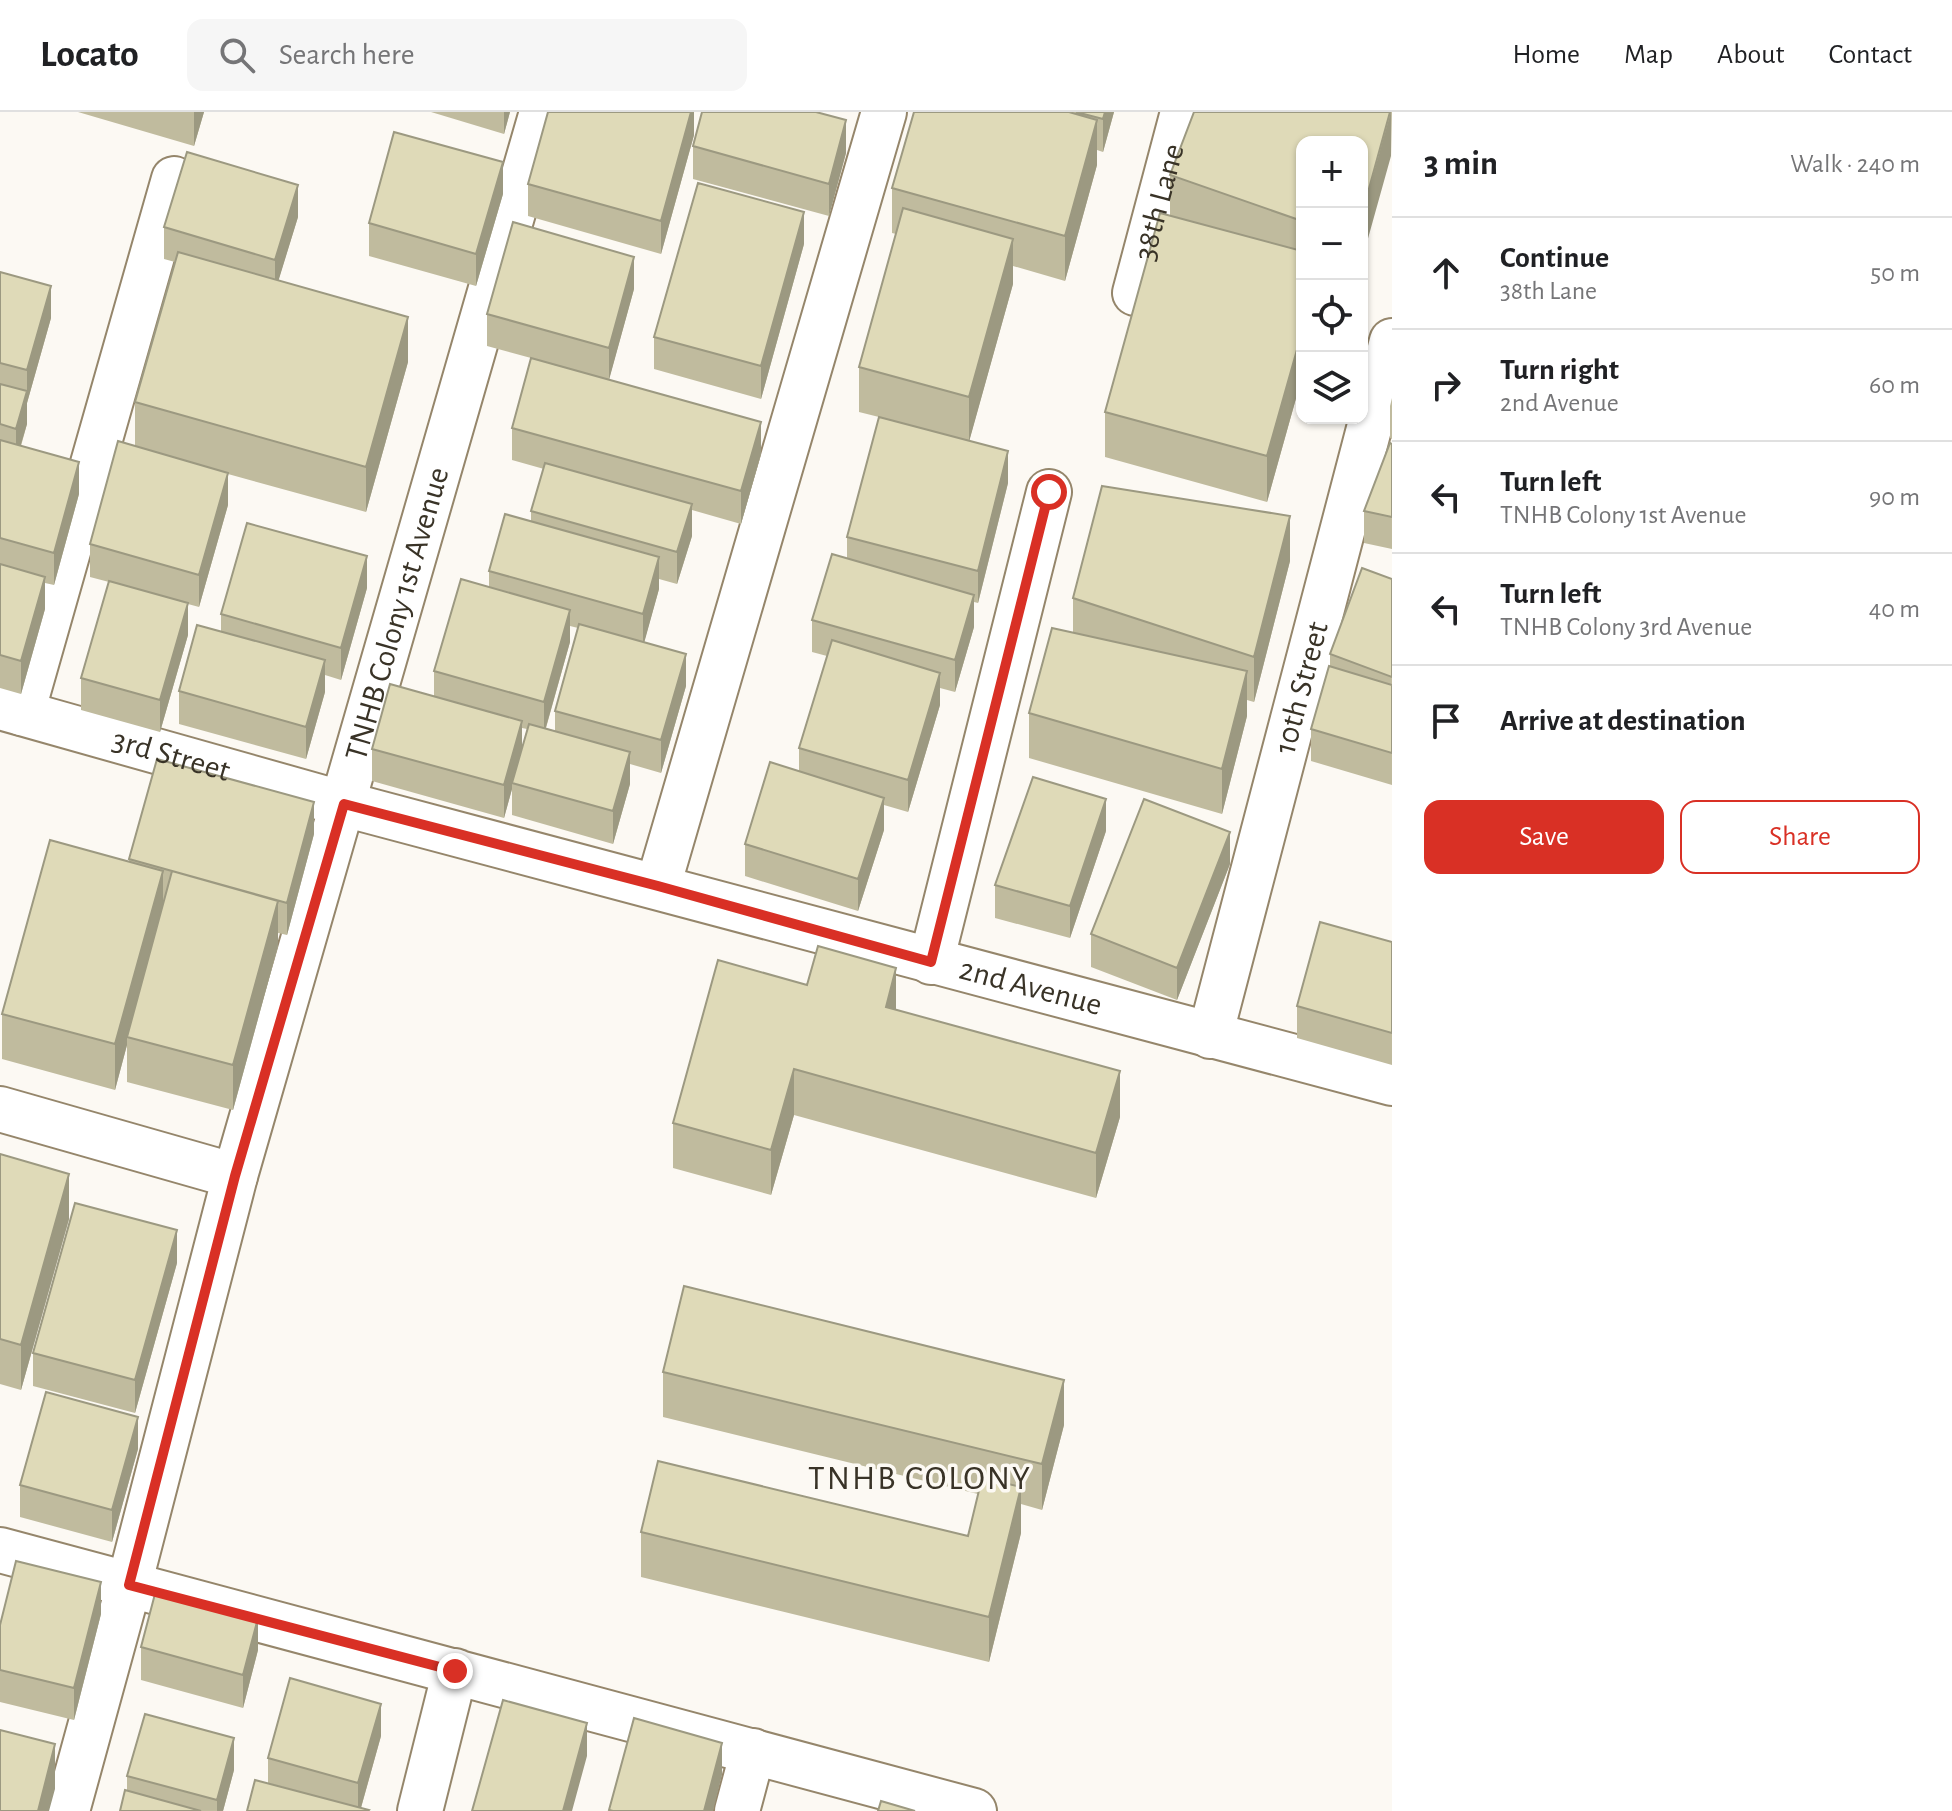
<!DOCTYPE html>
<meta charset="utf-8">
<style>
:root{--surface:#fff;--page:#f6f6f6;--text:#202124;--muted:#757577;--line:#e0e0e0;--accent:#d93025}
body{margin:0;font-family:"Alegreya Sans",sans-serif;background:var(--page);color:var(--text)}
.controls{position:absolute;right:24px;top:24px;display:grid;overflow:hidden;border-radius:16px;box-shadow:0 2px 6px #0004}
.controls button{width:72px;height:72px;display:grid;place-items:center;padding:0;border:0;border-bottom:2px solid var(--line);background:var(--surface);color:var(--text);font:40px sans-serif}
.stop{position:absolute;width:24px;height:24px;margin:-18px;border:6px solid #d93025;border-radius:50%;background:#fff}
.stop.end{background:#d93025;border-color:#fff;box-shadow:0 2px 8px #0008}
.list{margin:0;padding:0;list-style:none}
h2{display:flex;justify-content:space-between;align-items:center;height:104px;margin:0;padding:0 32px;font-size:34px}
h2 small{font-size:26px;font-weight:400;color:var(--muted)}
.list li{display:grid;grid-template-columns:52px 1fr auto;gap:24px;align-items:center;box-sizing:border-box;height:112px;padding:0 32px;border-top:2px solid var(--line)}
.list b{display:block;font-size:30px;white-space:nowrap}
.list p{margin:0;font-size:26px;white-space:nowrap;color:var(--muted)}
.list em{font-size:26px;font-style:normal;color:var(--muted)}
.actions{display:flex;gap:16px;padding:24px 32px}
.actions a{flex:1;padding:18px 0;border:2px solid var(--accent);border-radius:16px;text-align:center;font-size:28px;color:var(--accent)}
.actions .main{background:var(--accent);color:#fff}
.icon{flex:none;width:44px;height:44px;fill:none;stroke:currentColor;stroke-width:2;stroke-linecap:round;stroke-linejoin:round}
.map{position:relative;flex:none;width:1392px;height:1699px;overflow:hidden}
header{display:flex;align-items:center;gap:48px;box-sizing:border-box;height:112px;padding:0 40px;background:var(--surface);border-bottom:2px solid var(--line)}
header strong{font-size:38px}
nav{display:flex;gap:44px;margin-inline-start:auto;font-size:28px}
.search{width:560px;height:72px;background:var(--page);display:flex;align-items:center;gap:20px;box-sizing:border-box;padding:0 28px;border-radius:16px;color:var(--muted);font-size:30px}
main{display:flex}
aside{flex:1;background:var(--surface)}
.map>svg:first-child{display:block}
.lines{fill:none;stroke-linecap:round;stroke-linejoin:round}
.minor-casing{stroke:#95866b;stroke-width:48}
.minor{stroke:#fff;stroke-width:44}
.wall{fill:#c0bb9e;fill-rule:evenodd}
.shaded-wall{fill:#9c9981}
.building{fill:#dfdab8;stroke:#9c9981;stroke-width:2}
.route{stroke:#d93025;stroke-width:10}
.labels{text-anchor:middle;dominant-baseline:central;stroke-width:7;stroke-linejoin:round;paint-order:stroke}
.street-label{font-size:32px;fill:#393327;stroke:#fcf9f3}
.neighbourhood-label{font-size:34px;letter-spacing:2px;fill:#393327;stroke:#fcf9f3}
</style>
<header>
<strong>Locato</strong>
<div class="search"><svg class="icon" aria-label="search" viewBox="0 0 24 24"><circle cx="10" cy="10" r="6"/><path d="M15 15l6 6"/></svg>Search here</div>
<nav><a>Home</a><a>Map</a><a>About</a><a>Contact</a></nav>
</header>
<main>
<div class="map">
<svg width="1392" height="1699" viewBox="0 0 1392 1699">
<rect width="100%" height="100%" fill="#fcf9f3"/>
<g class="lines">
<g class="minor-casing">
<g id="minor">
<path id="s1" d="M 1135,181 L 1183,0"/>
<path id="s2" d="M 0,595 L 344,692 L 1392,971"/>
<path d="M 22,601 L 174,67"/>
<path d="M 658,774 L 884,0"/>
<path d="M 931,850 L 1049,380"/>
<path id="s3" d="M 1210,924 L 1392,229"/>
<path d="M 0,997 L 235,1064"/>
<path d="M 0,1438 L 974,1699"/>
<path id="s4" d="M 67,1699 L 129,1473 L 235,1064 L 542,0"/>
<path d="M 420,1699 L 455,1559"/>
<path d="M 737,1699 L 753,1639"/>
</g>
</g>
<use href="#minor" class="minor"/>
</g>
<path class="wall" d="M 78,0 L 204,0 L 194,34 Z
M 431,0 L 510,0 L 504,22 Z
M 694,0 L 694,23 L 661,142 L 528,104 L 528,72 Z
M 914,0 L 1114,0 L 1103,40 L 1097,38 L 1097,53 L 1065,169 L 1013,154 L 1013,172 L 969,329 L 1008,371 L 978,491 L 974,490 L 974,515 L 955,580 L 940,576 L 940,593 L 908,700 L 884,693 L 884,718 L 858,799 L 745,764 L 745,732 L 799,659 L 799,636 L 827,544 L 812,540 L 812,508 L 847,446 L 847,425 L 879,305 L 859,300 L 859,255 L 896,122 L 892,121 L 892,76 Z
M 1194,0 L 1392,0 L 1391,44 L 1362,30 L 1302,30 L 1302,265 L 1267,390 L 1105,345 L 1105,300 L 1170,103 L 1170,63 Z
M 693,34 L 846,41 L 829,104 L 693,67 Z
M 503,82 L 476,174 L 369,144 L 369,111 Z
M 298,105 L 278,169 L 408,250 L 366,400 L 228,362 L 228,393 L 199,495 L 188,492 L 188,523 L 160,620 L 81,598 L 81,566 L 109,470 L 90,465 L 90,432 L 135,334 L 135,290 L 175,150 L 164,147 L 164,115 Z
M 804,132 L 761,287 L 654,257 L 654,225 Z
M 0,160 L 51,206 L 27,291 L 27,312 L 21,334 L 79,382 L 54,473 L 45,471 L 45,497 L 21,582 L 0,576 Z
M 634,177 L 609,267 L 761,342 L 741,412 L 692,398 L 692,424 L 677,472 L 659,467 L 659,477 L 644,530 L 686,574 L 661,661 L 630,652 L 630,672 L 613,732 L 512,703 L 512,677 L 504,706 L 372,669 L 372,637 L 434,584 L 434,559 L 489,475 L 489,459 L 531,410 L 531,399 L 544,357 L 512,348 L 512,316 L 531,246 L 487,234 L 487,202 ZM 570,514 L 578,516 L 555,599 L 555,619 L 546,616 L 570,530 ZM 522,616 L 527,617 L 522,636 Z
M 1392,286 L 1392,327 L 1390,326 L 1390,294 Z
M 1392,332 L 1392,437 L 1364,431 L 1364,399 Z
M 1290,449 L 1254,590 L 1247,588 L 1247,604 L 1222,702 L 1029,646 L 1029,601 L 1073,521 L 1073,486 Z
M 1392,467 L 1392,673 L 1311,649 L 1311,617 L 1330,555 L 1330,542 Z
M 367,476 L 341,568 L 325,563 L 325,580 L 306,647 L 179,612 L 179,579 L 221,520 L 221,502 Z
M 1106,719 L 1070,826 L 995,806 L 995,773 Z
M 314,722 L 287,823 L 278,821 L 278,834 L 233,998 L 127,970 L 127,933 L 115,978 L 2,947 L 2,902 L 129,750 L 129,747 Z
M 1230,752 L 1177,888 L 1091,855 L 1091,822 Z
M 1392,830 L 1392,953 L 1297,926 L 1297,894 Z
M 896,898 L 1120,1005 L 1096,1086 L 794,1003 L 771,1083 L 673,1056 L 673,1011 Z
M 0,1042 L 69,1107 L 21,1278 L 0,1272 Z
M 177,1151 L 135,1301 L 33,1274 L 33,1241 Z
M 663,1260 L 1064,1313 L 1042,1398 L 1021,1392 L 1021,1421 L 989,1550 L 641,1465 L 641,1420 L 968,1424 L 978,1382 L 663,1305 Z
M 138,1337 L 112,1430 L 20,1405 L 20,1373 Z
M 101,1502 L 74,1608 L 0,1590 L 0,1513 Z
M 141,1535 L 258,1538 L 243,1596 L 141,1568 Z
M 381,1624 L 361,1696 L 268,1671 L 268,1646 Z
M 234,1658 L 223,1699 L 120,1699 L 127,1679 L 127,1664 Z"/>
<path class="shaded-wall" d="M 194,0 L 204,0 L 194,34 Z
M 504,0 L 510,0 L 504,22 Z
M 691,0 L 694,0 L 694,23 L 661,142 L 661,109 Z
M 1105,0 L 1114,0 L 1103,40 L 1103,7 Z
M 1391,0 L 1391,44 L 1362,148 L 1362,102 Z
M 846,8 L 846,41 L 829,104 L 829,72 Z
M 1097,8 L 1097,53 L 1065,169 L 1065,124 Z
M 503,50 L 503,82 L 476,174 L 476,142 Z
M 298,73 L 298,105 L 275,180 L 275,148 Z
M 804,100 L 804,132 L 761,287 L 761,254 Z
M 1013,127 L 1013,172 L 969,330 L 969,285 Z
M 634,145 L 634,177 L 609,268 L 609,236 Z
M 51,174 L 51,206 L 27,291 L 27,312 L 16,349 L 16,317 L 27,279 L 27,258 Z
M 408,205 L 408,250 L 366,400 L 366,355 Z
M 1302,220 L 1302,265 L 1267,390 L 1267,344 Z
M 761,310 L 761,342 L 741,412 L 741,379 Z
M 1008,339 L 1008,371 L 978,491 L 978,459 Z
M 79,350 L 79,382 L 54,473 L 54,441 Z
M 228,361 L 228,393 L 199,495 L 199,463 Z
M 692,392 L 692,424 L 677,472 L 677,440 Z
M 1290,404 L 1290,449 L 1254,590 L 1254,545 Z
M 367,444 L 367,476 L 341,568 L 341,536 Z
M 659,445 L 659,477 L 643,535 L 643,502 Z
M 45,465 L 45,497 L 21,582 L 21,549 Z
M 974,483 L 974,515 L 955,580 L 955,548 Z
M 188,491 L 188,523 L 160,620 L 160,588 Z
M 570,498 L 570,530 L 544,622 L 544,590 Z
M 686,542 L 686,574 L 661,661 L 661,628 Z
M 325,548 L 325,580 L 306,647 L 306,615 Z
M 1247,559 L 1247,604 L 1222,702 L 1222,657 Z
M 940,561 L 940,593 L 908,700 L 908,668 Z
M 522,609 L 522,641 L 512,671 L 512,677 L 504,706 L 504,673 Z
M 630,640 L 630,672 L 613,732 L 613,699 Z
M 884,686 L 884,718 L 858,799 L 858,767 Z
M 1106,687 L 1106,719 L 1070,826 L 1070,794 Z
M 314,690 L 314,722 L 287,823 L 287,791 Z
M 1230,720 L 1230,752 L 1177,888 L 1177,856 Z
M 163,759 L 163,805 L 127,925 L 127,933 L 115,978 L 115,932 Z
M 278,789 L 278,834 L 233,998 L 233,953 Z
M 896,856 L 896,901 L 886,895 Z
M 794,957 L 794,1003 L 771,1083 L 771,1038 Z
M 1120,959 L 1120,1005 L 1096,1086 L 1096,1041 Z
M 69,1062 L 69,1107 L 21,1278 L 21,1233 Z
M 177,1118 L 177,1151 L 135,1301 L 135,1268 Z
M 1064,1268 L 1064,1313 L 1042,1398 L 1042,1352 Z
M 138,1305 L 138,1337 L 112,1430 L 112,1398 Z
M 1021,1375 L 1021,1421 L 989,1550 L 989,1505 Z
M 101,1470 L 101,1502 L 74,1608 L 74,1576 Z
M 258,1506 L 258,1538 L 243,1596 L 243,1563 Z
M 381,1592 L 381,1624 L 360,1699 L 358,1699 L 358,1671 Z
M 587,1611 L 587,1644 L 572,1699 L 563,1699 Z
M 234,1626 L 234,1658 L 223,1699 L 217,1699 L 217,1688 Z
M 722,1631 L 722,1663 L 713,1699 L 704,1699 Z
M 55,1632 L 55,1677 L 49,1699 L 38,1699 Z"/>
<path class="building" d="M 548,0 L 691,0 L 661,109 L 528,72 Z
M 702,0 L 816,0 L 846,8 L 829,72 L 693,34 Z
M 914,0 L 1069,0 L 1097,8 L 1065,124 L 892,76 Z
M 1076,0 L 1105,0 L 1103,7 Z
M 1194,0 L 1390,0 L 1362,102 L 1362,30 L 1302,30 L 1302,109 L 1170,63 Z
M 394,20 L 503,50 L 476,142 L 369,111 Z
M 187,40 L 298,73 L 275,148 L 164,115 Z
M 698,71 L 804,100 L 761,254 L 654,225 Z
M 903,96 L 1013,127 L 969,285 L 859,255 Z
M 1160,101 L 1302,139 L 1302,220 L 1267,344 L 1105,300 Z
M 513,110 L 634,145 L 609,236 L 487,202 Z
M 178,140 L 408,205 L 366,355 L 135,290 Z
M 0,160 L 51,174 L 27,258 L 0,251 Z
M 531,246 L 761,310 L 741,379 L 512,316 Z
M 0,272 L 27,279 L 16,317 L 0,312 Z
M 879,305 L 1008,339 L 978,459 L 847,425 Z
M 0,328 L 79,350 L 54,441 L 0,426 Z
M 118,329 L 228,361 L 199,463 L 90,432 Z
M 1390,331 L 1392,332 L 1392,405 L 1364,399 Z
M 545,351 L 692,392 L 677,440 L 531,399 Z
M 1102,374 L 1290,404 L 1254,545 L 1073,486 Z
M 505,402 L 659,445 L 643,502 L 489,459 Z
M 247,411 L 367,444 L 341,536 L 221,502 Z
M 832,442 L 974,483 L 955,548 L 812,508 Z
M 0,452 L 45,465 L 21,549 L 0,543 Z
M 1362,456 L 1392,467 L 1392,565 L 1330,542 Z
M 461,467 L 570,498 L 544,590 L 434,559 Z
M 109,469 L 188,491 L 160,588 L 81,566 Z
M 579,512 L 686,542 L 661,628 L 555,599 Z
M 197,513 L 325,548 L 306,615 L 179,579 Z
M 1052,516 L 1247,559 L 1222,657 L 1029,601 Z
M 832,528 L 940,561 L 908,668 L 799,636 Z
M 1329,554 L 1392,573 L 1392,641 L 1311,617 Z
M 390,572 L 522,609 L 504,673 L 372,637 Z
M 529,612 L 630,640 L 613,699 L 512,671 Z
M 157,647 L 314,690 L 287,791 L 129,747 Z
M 770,650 L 884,686 L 858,767 L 745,732 Z
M 1033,665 L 1106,687 L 1070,794 L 995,773 Z
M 1144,687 L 1230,720 L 1177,856 L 1091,822 Z
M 50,728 L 163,759 L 115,932 L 2,902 Z
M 172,759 L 278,789 L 233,953 L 127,925 Z
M 1320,810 L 1392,830 L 1392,921 L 1297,894 Z
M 818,834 L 896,856 L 886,895 L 1120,959 L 1096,1041 L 794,957 L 771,1038 L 673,1011 L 718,848 L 807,873 Z
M 0,1042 L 69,1062 L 21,1233 L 0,1227 Z
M 75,1091 L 177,1118 L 135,1268 L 33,1241 Z
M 684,1174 L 1064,1268 L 1042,1352 L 663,1260 Z
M 46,1280 L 138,1305 L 112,1398 L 20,1373 Z
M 658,1349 L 968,1424 L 982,1366 L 1021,1375 L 989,1505 L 641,1420 Z
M 16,1449 L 101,1470 L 74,1576 L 0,1558 L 0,1513 Z
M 156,1478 L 258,1506 L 243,1563 L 141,1535 Z
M 290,1566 L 381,1592 L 358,1671 L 268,1646 Z
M 503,1588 L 587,1611 L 563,1699 L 472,1699 Z
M 145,1602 L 234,1626 L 217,1688 L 127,1664 Z
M 634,1606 L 722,1631 L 704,1699 L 613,1699 L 609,1698 Z
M 0,1618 L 55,1632 L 38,1699 L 0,1699 Z
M 255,1668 L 369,1698 L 368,1699 L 247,1699 Z
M 125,1678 L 201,1699 L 120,1699 Z
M 881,1689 L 915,1699 L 878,1699 Z"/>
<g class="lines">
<path class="route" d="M 455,1559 L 129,1473 L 235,1064 L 344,692 L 658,774 L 931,850 L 1049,380"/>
</g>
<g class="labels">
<g class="street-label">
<text stroke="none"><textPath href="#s1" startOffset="94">38th Lane</textPath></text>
<text stroke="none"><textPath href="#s4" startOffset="1242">TNHB Colony 1st Avenue</textPath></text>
<text stroke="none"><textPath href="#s3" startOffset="360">10th Street</textPath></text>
<text stroke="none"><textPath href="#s2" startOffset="178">3rd Street</textPath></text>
<text stroke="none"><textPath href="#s2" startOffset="1068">2nd Avenue</textPath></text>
</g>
<g class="neighbourhood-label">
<text x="920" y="1367">TNHB COLONY</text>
</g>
</g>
</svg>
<div class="controls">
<button>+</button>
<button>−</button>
<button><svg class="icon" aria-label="locate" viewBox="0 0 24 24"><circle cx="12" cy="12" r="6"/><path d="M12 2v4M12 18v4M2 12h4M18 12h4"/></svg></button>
<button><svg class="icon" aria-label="layers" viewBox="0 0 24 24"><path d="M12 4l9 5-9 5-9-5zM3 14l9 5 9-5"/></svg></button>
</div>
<div class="stop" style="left:1049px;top:380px"></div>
<div class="stop end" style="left:455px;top:1559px"></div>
</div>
<aside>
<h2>3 min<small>Walk · 240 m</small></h2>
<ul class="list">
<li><svg class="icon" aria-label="ahead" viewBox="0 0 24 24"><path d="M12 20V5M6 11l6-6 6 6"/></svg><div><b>Continue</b><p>38th Lane</p></div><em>50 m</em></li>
<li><svg class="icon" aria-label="right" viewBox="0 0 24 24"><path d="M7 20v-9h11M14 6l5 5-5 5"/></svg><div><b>Turn right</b><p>2nd Avenue</p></div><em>60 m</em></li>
<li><svg class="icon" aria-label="left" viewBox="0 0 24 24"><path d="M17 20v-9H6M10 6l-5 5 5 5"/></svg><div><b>Turn left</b><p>TNHB Colony 1st Avenue</p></div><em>90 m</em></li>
<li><svg class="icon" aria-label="left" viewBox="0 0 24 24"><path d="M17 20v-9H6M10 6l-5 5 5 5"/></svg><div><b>Turn left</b><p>TNHB Colony 3rd Avenue</p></div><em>40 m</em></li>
<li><svg class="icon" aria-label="arrive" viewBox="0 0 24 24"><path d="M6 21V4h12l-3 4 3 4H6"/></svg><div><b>Arrive at destination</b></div></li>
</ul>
<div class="actions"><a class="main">Save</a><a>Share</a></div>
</aside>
</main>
